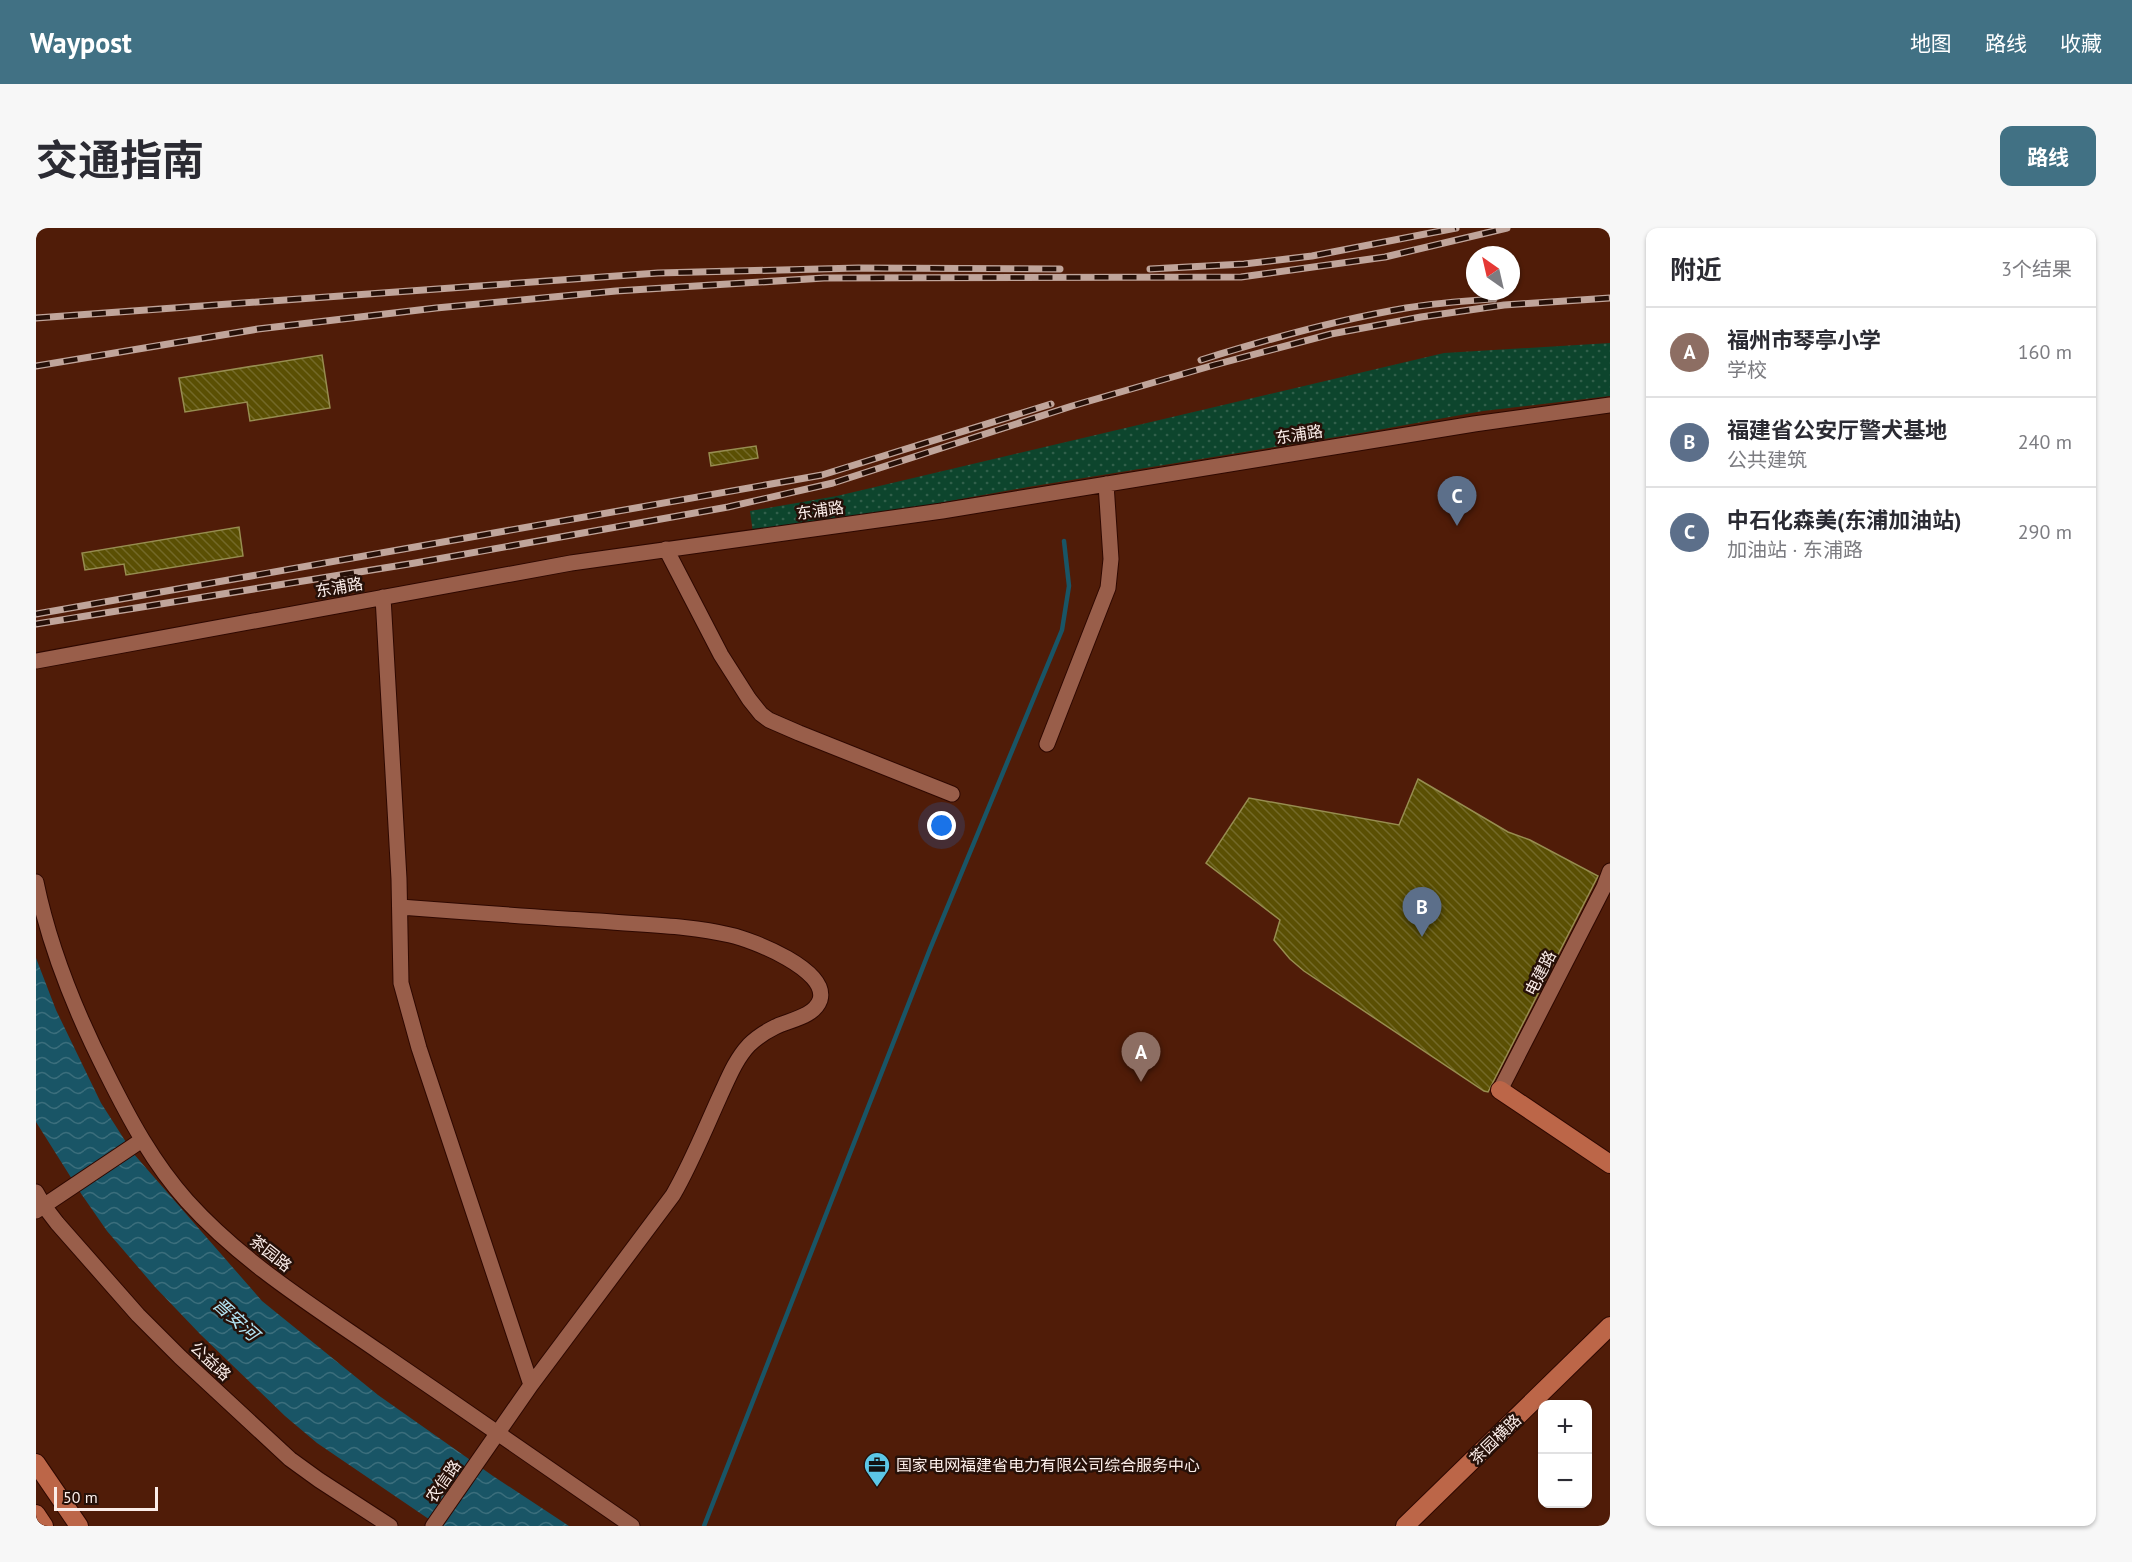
<!DOCTYPE html>
<html lang="zh">
<meta charset="utf-8">
<style>
:root{--surface:#fff;--page:#f7f7f7;--text:#2b2b33;--muted:#7c7c81;--line:#e1e1e2;--accent:#417184}
body{margin:0;font-family:"PT Sans","Noto Sans SC",sans-serif;background:var(--page);color:var(--text)}
.controls{position:absolute;right:18px;bottom:18px;display:grid;overflow:hidden;border-radius:12px;box-shadow:0 2px 4px #0004}
.controls button{width:54px;height:54px;display:grid;place-items:center;padding:0;border:0;border-bottom:2px solid var(--line);background:var(--surface);color:var(--text);font:30px sans-serif}
.compass{position:absolute;left:1430px;top:18px;width:54px;height:54px;border-radius:50%;background:var(--surface);box-shadow:0 2px 4px #0004;rotate:326deg}
.scale{position:absolute;left:18px;bottom:15px;width:104px;box-sizing:border-box;padding-left:6px;border:3px solid #fbede9;border-top:0;font-size:16px;line-height:21px;white-space:nowrap;color:#fbede9;-webkit-text-stroke:4px #261008;paint-order:stroke}
.you{position:absolute;left:906px;top:598px;width:21px;height:21px;margin:-15px;border:4px solid #fff;border-radius:50%;background:#1a73e8;box-shadow:0 0 0 9px #1a73e833}
.badge{display:grid;place-items:center;width:39px;height:39px;border-radius:50%;background:var(--accent);color:#fff;font-size:20px;font-weight:700}
.pin{position:absolute;translate:-50% -50px;filter:drop-shadow(0 2px 3px #0008)}
.pin::after{content:'';position:absolute;top:32px;width:21px;height:18px;background:inherit;clip-path:polygon(0 0,100% 0,50% 100%)}
.list{margin:0;padding:0;list-style:none}
h2{display:flex;justify-content:space-between;align-items:center;height:78px;margin:0;padding:0 24px;font-size:26px}
h2 small{font-size:20px;font-weight:400;color:var(--muted)}
.list li{display:grid;grid-template-columns:39px 1fr auto;gap:18px;align-items:center;box-sizing:border-box;height:90px;padding:0 24px;border-top:2px solid var(--line)}
.list b{display:block;font-size:22px;white-space:nowrap}
.list p{margin:0;font-size:20px;white-space:nowrap;color:var(--muted)}
.list em{font-size:20px;font-style:normal;color:var(--muted)}
.map{position:relative;flex:none;width:1574px;height:1298px;overflow:hidden;border-radius:12px}
header{display:flex;align-items:center;gap:36px;box-sizing:border-box;height:84px;padding:0 30px;background:var(--accent);color:#fff}
header strong{font-size:28px}
nav{display:flex;gap:33px;margin-inline-start:auto;font-size:21px}
.intro{display:flex;align-items:center;justify-content:space-between;box-sizing:border-box;height:144px;padding:0 36px}
h1{margin:0;font-size:42px}
.button{padding:15px 27px;border-radius:12px;background:var(--accent);color:#fff;font-size:21px;font-weight:700}
main{display:flex;gap:36px;padding:0 36px}
aside{flex:1;background:var(--surface);border-radius:12px;box-shadow:0 2px 4px #0004}
.map>svg:first-child{display:block}
.grass{fill:url(#grass-dots)}
.water{fill:url(#water-waves)}
.lines{fill:none;stroke-linecap:round;stroke-linejoin:round}
.stream{stroke:#195566;stroke-width:4.5}
.building{fill:url(#building-back-hatch);stroke:#978d50;stroke-width:1.5}
.minor-casing{stroke:#2e0800;stroke-width:17}
.major-casing{stroke:#2e0800;stroke-width:20}
.minor{stroke:#995e4a;stroke-width:15}
.major{stroke:#bc6648;stroke-width:18}
.rail-casing{stroke:#c0a59b;stroke-width:7}
.rail{stroke:#261008;stroke-width:4.5;stroke-dasharray:14;stroke-linecap:butt}
.labels{text-anchor:middle;dominant-baseline:central;stroke-width:5;stroke-linejoin:round;paint-order:stroke}
.street-label{font-size:16px;fill:#fbede9;stroke:#261008}
.poi-label{font-size:16px;fill:#fbede9;stroke:#261008;text-anchor:start}
.water-label{font-size:18px;font-style:italic;fill:#b2e4f4;stroke:#261008}
</style>
<header>
<strong>Waypost</strong>
<nav><a>地图</a><a>路线</a><a>收藏</a></nav>
</header>
<div class="intro"><h1>交通指南</h1><a class="button">路线</a></div>
<main>
<div class="map">
<svg width="1574" height="1298" viewBox="0 0 1574 1298">
<defs>
<pattern id="grass-dots" width="8" height="8" patternUnits="userSpaceOnUse" patternTransform="scale(1.5)"><rect width="8" height="8" fill="#0d452d"/><path d="M2 2h.1M6 6h.1" fill="none" stroke="#31604b" stroke-width="1.8" stroke-linecap="round"/></pattern>
<pattern id="water-waves" width="16" height="10" patternUnits="userSpaceOnUse" patternTransform="scale(1.5)"><rect width="16" height="10" fill="#195566"/><path d="M0 5q4-4 8 0t8 0" fill="none" stroke="#3b6e7c"/></pattern>
<pattern id="building-back-hatch" width="6" height="6" patternUnits="userSpaceOnUse" patternTransform="scale(1.5)"><rect width="6" height="6" fill="#5a4f03"/><path d="M-1 5l2 2M0 0l6 6M5-1l2 2" fill="none" stroke="#736928"/></pattern>
</defs>
<rect width="100%" height="100%" fill="#501c08"/>
<path class="grass" d="M 1574,115 L 1574,168 L 1447,183 L 1325,205 L 992,259 L 841,286 L 717,305 L 714,283 L 801,268 L 1408,125 Z"/>
<path class="water" d="M 0,730 L 20,782 L 65,875 L 97,925 L 226,1073 L 342,1167 L 457,1248 L 533,1298 L 403,1298 L 281,1215 L 249,1188 L 165,1107 L 119,1059 L 71,1003 L 46,967 L 0,894 Z"/>
<g class="lines">
<path class="stream" d="M 668,1298 L 894,721 L 1026,402 L 1033,358 L 1028,313"/>
</g>
<path class="building" d="M 286,127 L 294,180 L 214,193 L 211,174 L 149,184 L 143,150 Z
M 720,218 L 722,230 L 675,238 L 673,225 Z
M 203,299 L 207,328 L 90,347 L 88,336 L 49,342 L 46,325 Z
M 1382,551 L 1472,604 L 1494,612 L 1562,648 L 1452,864 L 1448,863 L 1268,743 L 1254,731 L 1238,712 L 1244,692 L 1170,635 L 1213,570 L 1363,597 Z"/>
<g class="lines">
<g class="minor-casing">
<path id="minor" d="M 630,321 L 685,427 L 713,471 L 725,486 L 733,492 L 763,505 L 916,566
M 347,369 L 363,651 L 365,755 L 383,820 L 495,1157
M 0,433 L 535,335 L 906,283 L 1438,196 L 1574,177
M 1011,516 L 1072,360 L 1075,331 L 1070,256
M 0,654 C 14,722 40,785 71,846 C 94,892 117,935 151,973 C 207,1035 277,1078 345,1125 C 429,1182 512,1240 596,1298
M 364,679 C 430,684 497,689 563,693 C 607,697 652,697 694,707 C 717,712 793,742 784,772 C 778,789 753,792 739,799 C 729,804 720,810 713,817 C 699,832 692,851 684,868 C 669,901 655,936 637,967 L 495,1157 L 397,1298
M 1464,862 L 1568,659 L 1574,643
M 0,964 L 8,978 L 21,995 L 102,1087 L 144,1129 L 254,1231 L 283,1252 L 354,1298
M 0,983 L 106,912"/>
</g>
<g class="major-casing">
<path id="major" d="M 1464,862 L 1574,936
M 0,1235 L 43,1298
M 0,1286 L 8,1298
M 1369,1298 L 1574,1098"/>
</g>
<use href="#minor" class="minor"/>
<use href="#major" class="major"/>
<g class="rail-casing">
<path id="rail" d="M 1114,41 L 1208,36 L 1276,28 L 1420,0
M 0,90 L 622,45 L 822,40 L 1024,41
M 1165,132 C 1232,111 1300,92 1370,80 C 1399,75 1429,73 1458,71
M 0,138 L 222,101 L 400,80 L 580,63 L 788,50 L 1205,49 L 1349,29 L 1471,0
M 0,386 L 786,247 L 1015,176
M 0,396 L 379,335 L 692,279 L 797,255 L 1036,178 L 1178,137 L 1295,106 L 1385,89 L 1468,77 L 1574,70"/>
</g>
<use href="#rail" class="rail"/>
</g>
<defs>
<g id="office-pin" transform="scale(1.35)"><path d="M0 17L-7.5 6A9.5 9.5 0 1 1 7.5 6Z" fill="#5cc7e7" stroke="#261008"/><path d="M-6-3h4V-5.5h4V-3h4V5H-6ZM-1-4.5V-3h2v-1.5ZM-6 0V1H6V0Z" fill="#111"/></g>
</defs>
<g fill-rule="evenodd">
<use href="#office-pin" x="841" y="1237"/>
</g>
<g class="labels">
<g class="street-label">
<text transform="translate(1263 206) rotate(-9)">东浦路</text>
<text transform="translate(784 282) rotate(-8)">东浦路</text>
<text transform="translate(303 359) rotate(-10)">东浦路</text>
<text transform="translate(1504 745) rotate(-63)">电建路</text>
<text transform="translate(235 1025) rotate(38)">茶园路</text>
<text transform="translate(175 1133) rotate(43)">公益路</text>
<text transform="translate(1459 1211) rotate(-44)">茶园横路</text>
<text transform="translate(407 1253) rotate(-55)">农信路</text>
</g>
<g class="poi-label">
<text x="860" y="1237">国家电网福建省电力有限公司综合服务中心</text>
</g>
<g class="water-label">
<text transform="translate(200 1091) rotate(42)">晋安河</text>
</g>
</g>
</svg>
<div class="controls">
<button>+</button>
<button>−</button>
</div>
<svg class="compass" viewBox="-18 -18 36 36"><path d="M0-13l5 13h-10z" fill="#e53935"/><path d="M0 13l5-13h-10z" fill="#7c7c81"/></svg>
<div class="scale">50 m</div>
<div class="you"></div>
<div class="pin badge" style="left:1105px;top:854px;background:#8d6e63">A</div>
<div class="pin badge" style="left:1386px;top:709px;background:#5c6f8a">B</div>
<div class="pin badge" style="left:1421px;top:298px;background:#5c6f8a">C</div>
</div>
<aside>
<h2>附近<small>3个结果</small></h2>
<ul class="list">
<li><span class="badge" style="background:#8d6e63">A</span><div><b>福州市琴亭小学</b><p>学校</p></div><em>160 m</em></li>
<li><span class="badge" style="background:#5c6f8a">B</span><div><b>福建省公安厅警犬基地</b><p>公共建筑</p></div><em>240 m</em></li>
<li><span class="badge" style="background:#5c6f8a">C</span><div><b>中石化森美(东浦加油站)</b><p>加油站 · 东浦路</p></div><em>290 m</em></li>
</ul>
</aside>
</main>
